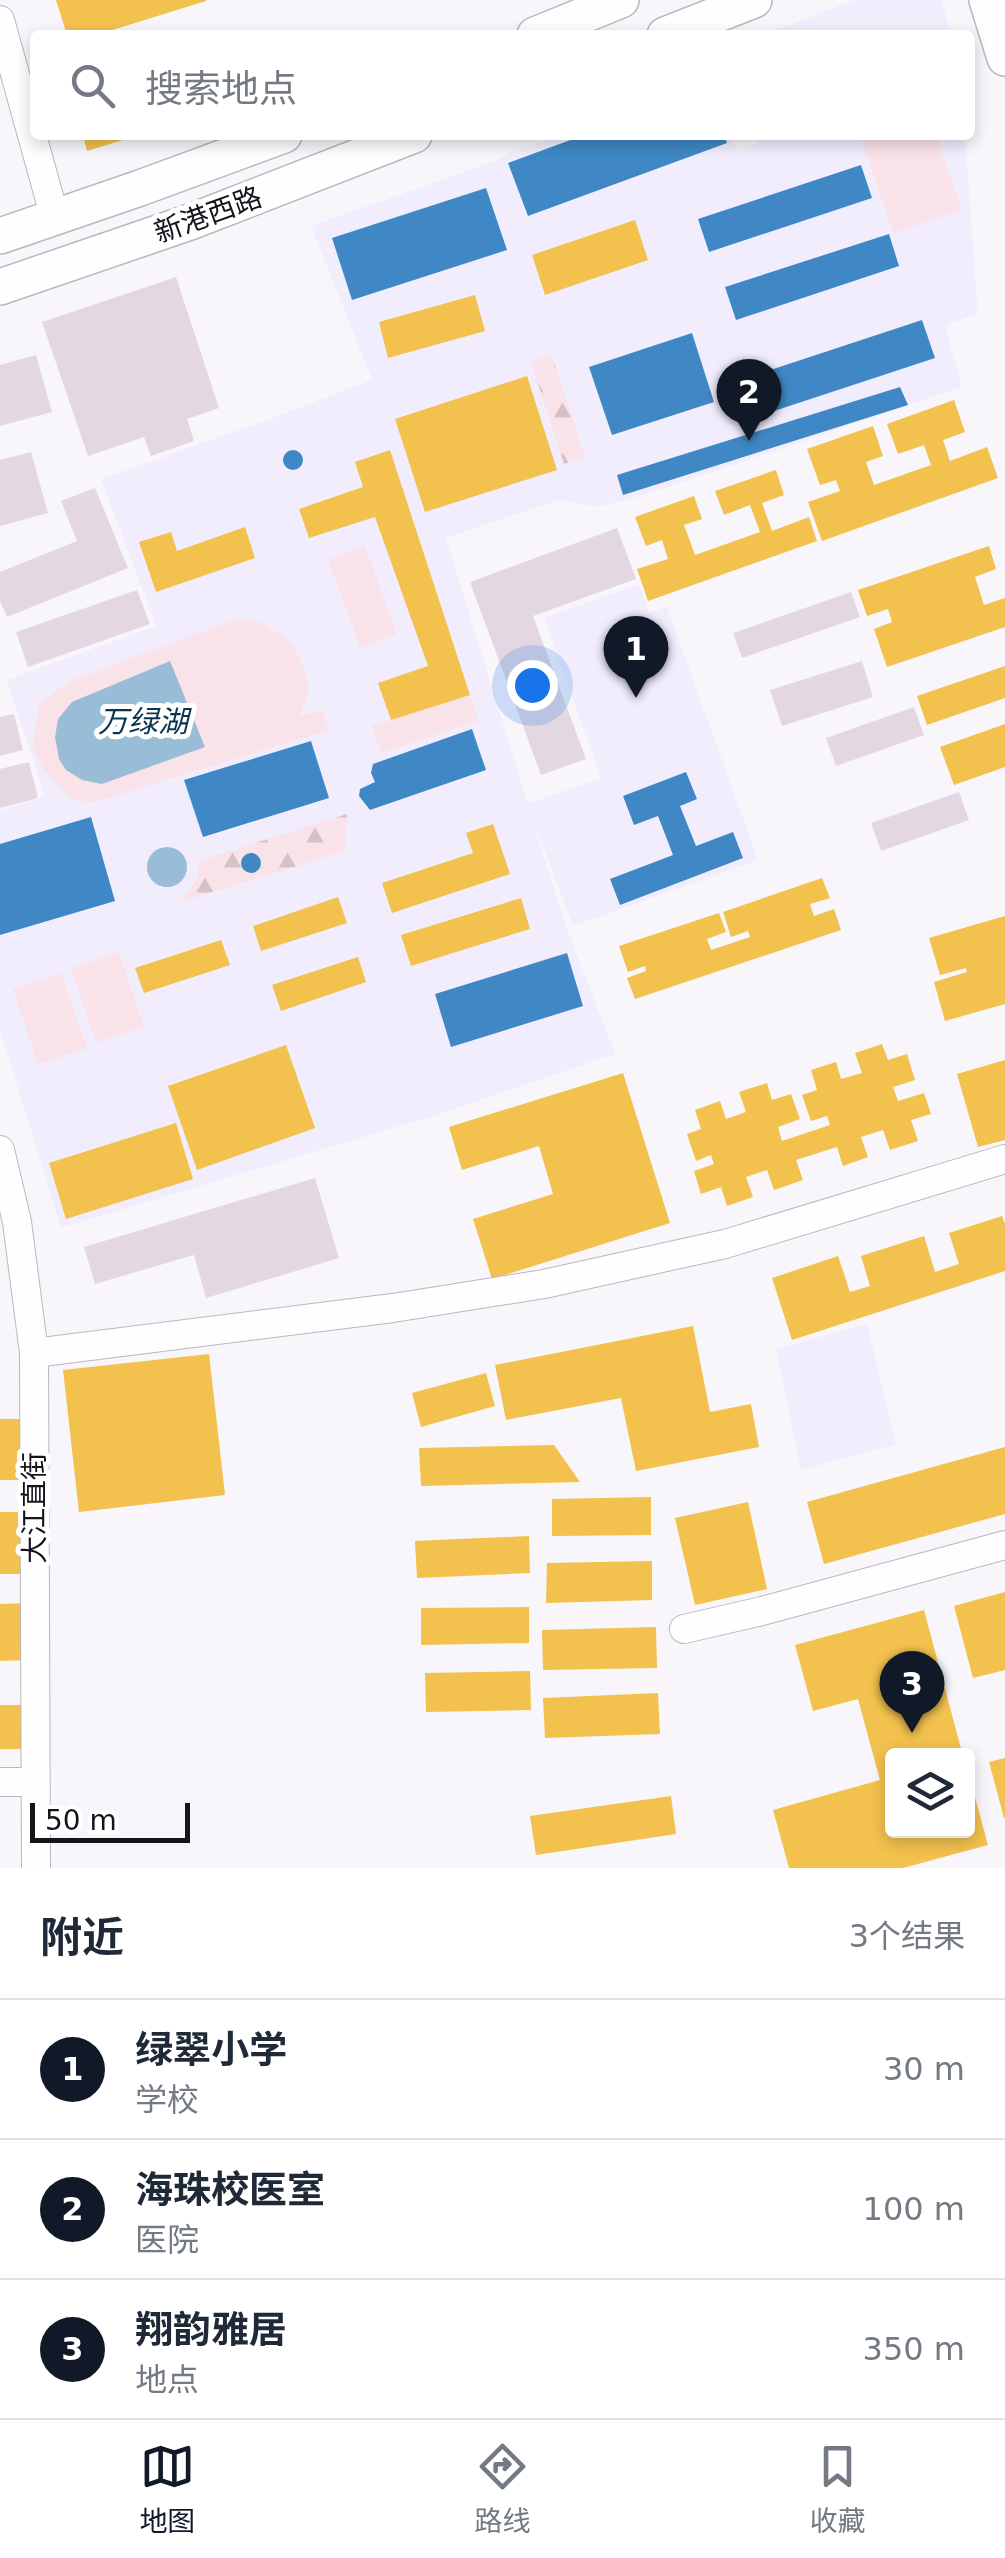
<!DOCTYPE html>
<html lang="zh">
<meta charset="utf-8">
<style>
:root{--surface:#fff;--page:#f2f2f3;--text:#1f2937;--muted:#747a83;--line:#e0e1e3;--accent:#111827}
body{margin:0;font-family:"DejaVu Sans","Noto Sans SC",sans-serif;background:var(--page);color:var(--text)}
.controls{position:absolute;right:30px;bottom:30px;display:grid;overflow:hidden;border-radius:10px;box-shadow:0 5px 15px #0003}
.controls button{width:90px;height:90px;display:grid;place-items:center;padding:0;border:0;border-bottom:2px solid var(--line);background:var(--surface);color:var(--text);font:50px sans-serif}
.scale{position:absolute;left:30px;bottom:25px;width:160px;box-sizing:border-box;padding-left:10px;border:5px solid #16131a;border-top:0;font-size:28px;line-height:35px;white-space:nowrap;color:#16131a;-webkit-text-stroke:8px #fff;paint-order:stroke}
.you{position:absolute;left:532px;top:685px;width:35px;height:35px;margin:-25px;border:8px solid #fff;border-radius:50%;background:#1a73e8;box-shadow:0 0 0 15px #1a73e833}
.badge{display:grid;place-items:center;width:65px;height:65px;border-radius:50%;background:var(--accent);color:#fff;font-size:32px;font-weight:700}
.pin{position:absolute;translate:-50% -82px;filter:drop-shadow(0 2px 5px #0008)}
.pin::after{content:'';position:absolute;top:52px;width:35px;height:30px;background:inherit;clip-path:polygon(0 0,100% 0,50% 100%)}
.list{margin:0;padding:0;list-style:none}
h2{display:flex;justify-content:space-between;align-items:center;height:130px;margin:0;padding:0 40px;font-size:42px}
h2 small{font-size:32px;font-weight:400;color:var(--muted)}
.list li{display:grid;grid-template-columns:65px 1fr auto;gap:30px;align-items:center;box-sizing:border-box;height:140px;padding:0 40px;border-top:2px solid var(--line)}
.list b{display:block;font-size:38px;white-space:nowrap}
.list p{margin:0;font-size:32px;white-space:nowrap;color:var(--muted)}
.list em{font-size:32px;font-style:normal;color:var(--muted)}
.icon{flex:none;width:55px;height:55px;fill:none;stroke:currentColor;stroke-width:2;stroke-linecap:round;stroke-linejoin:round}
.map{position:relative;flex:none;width:1005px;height:1868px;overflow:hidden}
.search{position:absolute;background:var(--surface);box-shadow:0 5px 15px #0003;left:30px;right:30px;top:30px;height:110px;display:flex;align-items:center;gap:25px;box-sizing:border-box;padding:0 35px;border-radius:10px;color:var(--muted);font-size:38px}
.sheet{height:550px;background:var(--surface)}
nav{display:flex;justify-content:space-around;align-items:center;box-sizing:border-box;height:140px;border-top:2px solid var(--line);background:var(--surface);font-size:28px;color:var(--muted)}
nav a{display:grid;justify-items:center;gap:5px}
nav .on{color:var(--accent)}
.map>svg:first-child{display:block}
.built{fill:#f2edfc}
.forest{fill:url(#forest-firs)}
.pitch{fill:#f9e3e9}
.water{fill:#9abdd7}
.homes{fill:#f2c14e}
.schools{fill:#3f88c5}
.building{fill:#e3d8e2}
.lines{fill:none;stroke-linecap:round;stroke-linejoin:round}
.minor-casing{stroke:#bab7bd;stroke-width:30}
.major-casing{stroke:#bab7bd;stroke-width:38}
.minor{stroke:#fefefe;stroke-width:28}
.major{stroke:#fefefe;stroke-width:35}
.labels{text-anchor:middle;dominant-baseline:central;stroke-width:10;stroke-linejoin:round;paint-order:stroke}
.street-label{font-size:28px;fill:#16131a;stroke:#fff}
.water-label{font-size:30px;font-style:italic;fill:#0a354d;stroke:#fff}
</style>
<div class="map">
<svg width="1005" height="1868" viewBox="0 0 1005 1868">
<defs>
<pattern id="forest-firs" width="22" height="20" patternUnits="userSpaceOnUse" patternTransform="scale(2.5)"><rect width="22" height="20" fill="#f9e3e9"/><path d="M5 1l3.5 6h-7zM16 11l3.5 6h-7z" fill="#d5c2c7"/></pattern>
</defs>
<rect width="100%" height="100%" fill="#f8f6fb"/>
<path class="built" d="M 854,0 L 942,0 L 951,35 L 775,35 L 774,31 Z
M 561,135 L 731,135 L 737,152 L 758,144 L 756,135 L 965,135 L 978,313 L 945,326 L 962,387 L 648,494 L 598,507 L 559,500 L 446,538 L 528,804 L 601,778 L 544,618 L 639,584 L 649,613 L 667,607 L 758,860 L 573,926 L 531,814 L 565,924 L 615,1054 L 430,1117 L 61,1228 L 0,1030 L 0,810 L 45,797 L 7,680 L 156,626 L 101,479 L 259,423 L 372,380 L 311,226 L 495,161 L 509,153 Z
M 867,1324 L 896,1444 L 801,1470 L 776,1349 Z"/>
<path class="forest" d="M 552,355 L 585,457 L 564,464 L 531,362 Z
M 347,814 L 345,851 L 184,901 L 182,896 C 195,886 200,877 199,861 Z"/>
<path class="pitch" d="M 860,135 L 936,135 L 962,210 L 893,233 Z
M 365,546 L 397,634 L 360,647 L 328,559 Z
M 240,618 L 264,624 L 292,643 L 303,666 L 309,691 L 300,716 L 323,710 L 329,730 L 95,802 L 72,800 L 45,772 L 32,747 L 40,702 L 70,681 Z
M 470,695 L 479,721 L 381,753 L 372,726 Z
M 119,952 L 144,1027 L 96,1043 L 71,968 Z
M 61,973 L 87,1048 L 38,1064 L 13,989 Z"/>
<path class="water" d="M 170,661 L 205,747 L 102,784 L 82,780 L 66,770 L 59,759 L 55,737 L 58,719 L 72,702 Z
M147 867a20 20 0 1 1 40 0a20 20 0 1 1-40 0Z"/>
<path class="homes" d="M 56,0 L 206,0 L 206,1 L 96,35 L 67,35 Z
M 83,135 L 136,135 L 136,136 L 87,151 Z
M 635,220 L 648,260 L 545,295 L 532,255 Z
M 475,295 L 485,331 L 388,358 L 379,322 Z
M 527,376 L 557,470 L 425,512 L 395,419 Z
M 954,400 L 965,432 L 943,440 L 950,461 L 987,447 L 998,478 L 822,541 L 808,502 L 840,491 L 836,480 L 820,485 L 807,449 L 873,426 L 883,456 L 866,462 L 874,485 L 931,465 L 924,445 L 898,454 L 887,424 Z
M 390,450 L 470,695 L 391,720 L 378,683 L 428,666 L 375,517 L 309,538 L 299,509 L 363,487 L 355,462 Z
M 776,470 L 784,495 L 762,503 L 772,531 L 809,517 L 817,541 L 648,601 L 637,569 L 668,559 L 662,540 L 646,546 L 635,517 L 694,496 L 702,519 L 684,525 L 695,555 L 760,532 L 750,505 L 724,515 L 715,491 Z
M 245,527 L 255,558 L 156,592 L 139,542 L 171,532 L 177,551 Z
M 989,546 L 996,569 L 975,577 L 984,605 L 1005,598 L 1005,627 L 887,667 L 874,629 L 892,622 L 888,609 L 867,616 L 858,590 Z
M 1005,666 L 1005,698 L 927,725 L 917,696 Z
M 1005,724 L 1005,767 L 954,785 L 940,747 Z
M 493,824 L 510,874 L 392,913 L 382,883 L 473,853 L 466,833 Z
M 822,878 L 830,898 L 810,904 L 814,916 L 834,909 L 841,930 L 635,999 L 627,978 L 646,971 L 645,966 L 628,972 L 619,946 L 719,913 L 726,932 L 707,939 L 711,950 L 750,937 L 748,931 L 731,937 L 723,912 Z
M 338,897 L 347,923 L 261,951 L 253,926 Z
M 521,898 L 530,929 L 411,966 L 401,935 Z
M 1005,916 L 1005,1004 L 945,1021 L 934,982 L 967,972 L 966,968 L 940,975 L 929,938 Z
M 221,940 L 230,965 L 144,993 L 135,968 Z
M 358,957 L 366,982 L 281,1011 L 272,985 Z
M 882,1044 L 888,1060 L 907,1054 L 915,1080 L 893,1087 L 898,1101 L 924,1093 L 931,1114 L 911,1120 L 918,1141 L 890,1150 L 883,1130 L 861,1137 L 868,1157 L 843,1166 L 837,1147 L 796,1160 L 803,1180 L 774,1190 L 767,1170 L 746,1177 L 753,1197 L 727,1206 L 721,1187 L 701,1194 L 694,1171 L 714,1164 L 711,1155 L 696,1161 L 687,1134 L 701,1129 L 695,1110 L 720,1101 L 726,1119 L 746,1112 L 739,1092 L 767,1083 L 772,1100 L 791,1094 L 800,1119 L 778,1127 L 782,1141 L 830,1125 L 827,1116 L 811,1121 L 802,1095 L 817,1090 L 811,1070 L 836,1062 L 841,1079 L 862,1073 L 855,1053 Z
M 286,1045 L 315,1128 L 197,1170 L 168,1086 Z
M 1005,1060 L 1005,1140 L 978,1147 L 957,1074 Z
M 623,1073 L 670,1223 L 492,1279 L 473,1219 L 553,1194 L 539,1146 L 462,1170 L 449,1127 Z
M 176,1123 L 193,1179 L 66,1219 L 49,1163 Z
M 1002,1216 L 1005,1224 L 1005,1271 L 792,1340 L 772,1278 L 838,1256 L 850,1292 L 870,1286 L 861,1256 L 924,1236 L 935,1272 L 959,1264 L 949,1233 Z
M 693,1326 L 710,1412 L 751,1404 L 759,1447 L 636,1471 L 621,1398 L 506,1420 L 495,1365 Z
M 209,1354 L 225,1495 L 79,1512 L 63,1370 Z
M 486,1373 L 495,1406 L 421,1427 L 412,1393 Z
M 0,1419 L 22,1419 L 21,1480 L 0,1480 Z
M 554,1445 L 580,1482 L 421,1486 L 419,1448 Z
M 1005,1447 L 1005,1514 L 824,1564 L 807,1502 Z
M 651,1497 L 651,1535 L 552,1536 L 552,1499 Z
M 748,1502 L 767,1589 L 695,1605 L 675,1518 Z
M 0,1512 L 24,1512 L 24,1574 L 0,1574 Z
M 529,1536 L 530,1573 L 417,1578 L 415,1541 Z
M 652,1561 L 652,1600 L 546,1603 L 547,1563 Z
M 1005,1592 L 1005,1670 L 973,1678 L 954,1606 Z
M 29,1603 L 29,1660 L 0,1661 L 0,1604 Z
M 529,1607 L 529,1643 L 421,1645 L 421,1608 Z
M 924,1610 L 963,1756 L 892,1756 L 892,1830 L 968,1830 L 969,1775 L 988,1845 L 903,1868 L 789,1868 L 773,1810 L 880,1780 L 858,1699 L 813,1711 L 795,1645 Z
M 656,1627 L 657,1668 L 543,1670 L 542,1630 Z
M 530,1671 L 531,1710 L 426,1712 L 425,1673 Z
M 658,1693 L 660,1734 L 545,1738 L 543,1698 Z
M 0,1705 L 24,1705 L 24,1749 L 0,1749 Z
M 1005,1758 L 1005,1818 L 1004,1818 L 989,1762 Z
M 671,1796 L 676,1834 L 536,1855 L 530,1816 Z"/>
<path class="schools" d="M 584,135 L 724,135 L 727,143 L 528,216 L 508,163 Z
M 861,165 L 872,198 L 709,252 L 698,219 Z
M 486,188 L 507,250 L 352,300 L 332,238 Z
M 889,234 L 899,266 L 736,320 L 725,287 Z
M 922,320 L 935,358 L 765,414 L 752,376 Z
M 692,333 L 714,402 L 612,435 L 589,367 Z
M 900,387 L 908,405 L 623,495 L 617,475 Z
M283 460a10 10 0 1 1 20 0a10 10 0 1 1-20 0Z
M 472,729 L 486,770 L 370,810 L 359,796 L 360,789 L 375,782 L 371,773 L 373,764 Z
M 311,741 L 329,798 L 203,837 L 184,780 Z
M 686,772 L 697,799 L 680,806 L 696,846 L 733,832 L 743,858 L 620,905 L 610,879 L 673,855 L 658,816 L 634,825 L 623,796 Z
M 91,817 L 115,901 L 0,935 L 0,844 Z
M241 863a10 10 0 1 1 20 0a10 10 0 1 1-20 0Z
M 567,953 L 583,1006 L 451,1047 L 435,994 Z"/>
<path class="building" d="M 176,277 L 219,408 L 187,419 L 194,441 L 151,456 L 144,437 L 88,456 L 42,322 Z
M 36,355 L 52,412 L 0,426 L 0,365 Z
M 31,452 L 48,513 L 0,526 L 0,460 Z
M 95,488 L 128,568 L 7,617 L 0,601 L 0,572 L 77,541 L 61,501 Z
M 617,528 L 636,579 L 533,616 L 586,759 L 541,775 L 470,582 Z
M 137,590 L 150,624 L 28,667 L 16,632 Z
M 851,592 L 860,617 L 742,658 L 733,633 Z
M 862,661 L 873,697 L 782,726 L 770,690 Z
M 914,707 L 924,735 L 836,766 L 826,738 Z
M 14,714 L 23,750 L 0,756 L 0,717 Z
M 29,762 L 38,798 L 0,808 L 0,769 Z
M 959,792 L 969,820 L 881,851 L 871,823 Z
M 315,1178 L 339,1258 L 206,1298 L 194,1255 L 95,1284 L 84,1247 Z"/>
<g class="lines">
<g class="minor-casing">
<path id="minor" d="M 0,20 L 55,218
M 0,1150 L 17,1222 L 34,1353 L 36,1868
M 34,1353 L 393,1308 L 544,1284 L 725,1244 L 1005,1159
M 684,1629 L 762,1611 L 1005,1545
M 0,1782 L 35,1782"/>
</g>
<g class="major-casing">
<path id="major" d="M 987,0 L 1005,58
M 535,35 L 621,0
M 665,35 L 754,0
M 0,236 L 140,188 L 284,135
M 0,287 L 190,222 L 414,135"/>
</g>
<use href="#minor" class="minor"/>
<use href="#major" class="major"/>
</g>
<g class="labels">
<g class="street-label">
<text transform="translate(208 215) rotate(-20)">新港西路</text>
<text transform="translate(34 1508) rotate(-90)">大江直街</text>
</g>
<g class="water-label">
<text x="143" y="721">万绿湖</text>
</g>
</g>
</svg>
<div class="controls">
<button><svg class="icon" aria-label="layers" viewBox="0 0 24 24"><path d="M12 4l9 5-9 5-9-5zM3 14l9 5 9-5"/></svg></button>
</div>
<div class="scale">50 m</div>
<div class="you"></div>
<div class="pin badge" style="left:636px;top:698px">1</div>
<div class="pin badge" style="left:749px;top:441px">2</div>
<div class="pin badge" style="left:912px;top:1733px">3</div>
<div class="search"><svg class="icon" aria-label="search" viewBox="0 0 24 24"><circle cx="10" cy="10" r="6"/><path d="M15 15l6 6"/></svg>搜索地点</div>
</div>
<section class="sheet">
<h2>附近<small>3个结果</small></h2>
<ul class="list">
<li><span class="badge">1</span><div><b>绿翠小学</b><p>学校</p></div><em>30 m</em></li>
<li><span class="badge">2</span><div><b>海珠校医室</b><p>医院</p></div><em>100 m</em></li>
<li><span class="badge">3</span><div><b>翔韵雅居</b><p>地点</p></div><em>350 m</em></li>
</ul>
</section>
<nav>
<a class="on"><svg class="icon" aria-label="map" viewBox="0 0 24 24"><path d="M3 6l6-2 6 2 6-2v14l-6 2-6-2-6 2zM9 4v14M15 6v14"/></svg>地图</a>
<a><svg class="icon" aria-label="directions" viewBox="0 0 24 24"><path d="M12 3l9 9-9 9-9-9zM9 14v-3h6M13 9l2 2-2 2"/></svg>路线</a>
<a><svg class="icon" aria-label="saved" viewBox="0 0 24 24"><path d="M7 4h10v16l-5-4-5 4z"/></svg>收藏</a>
</nav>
